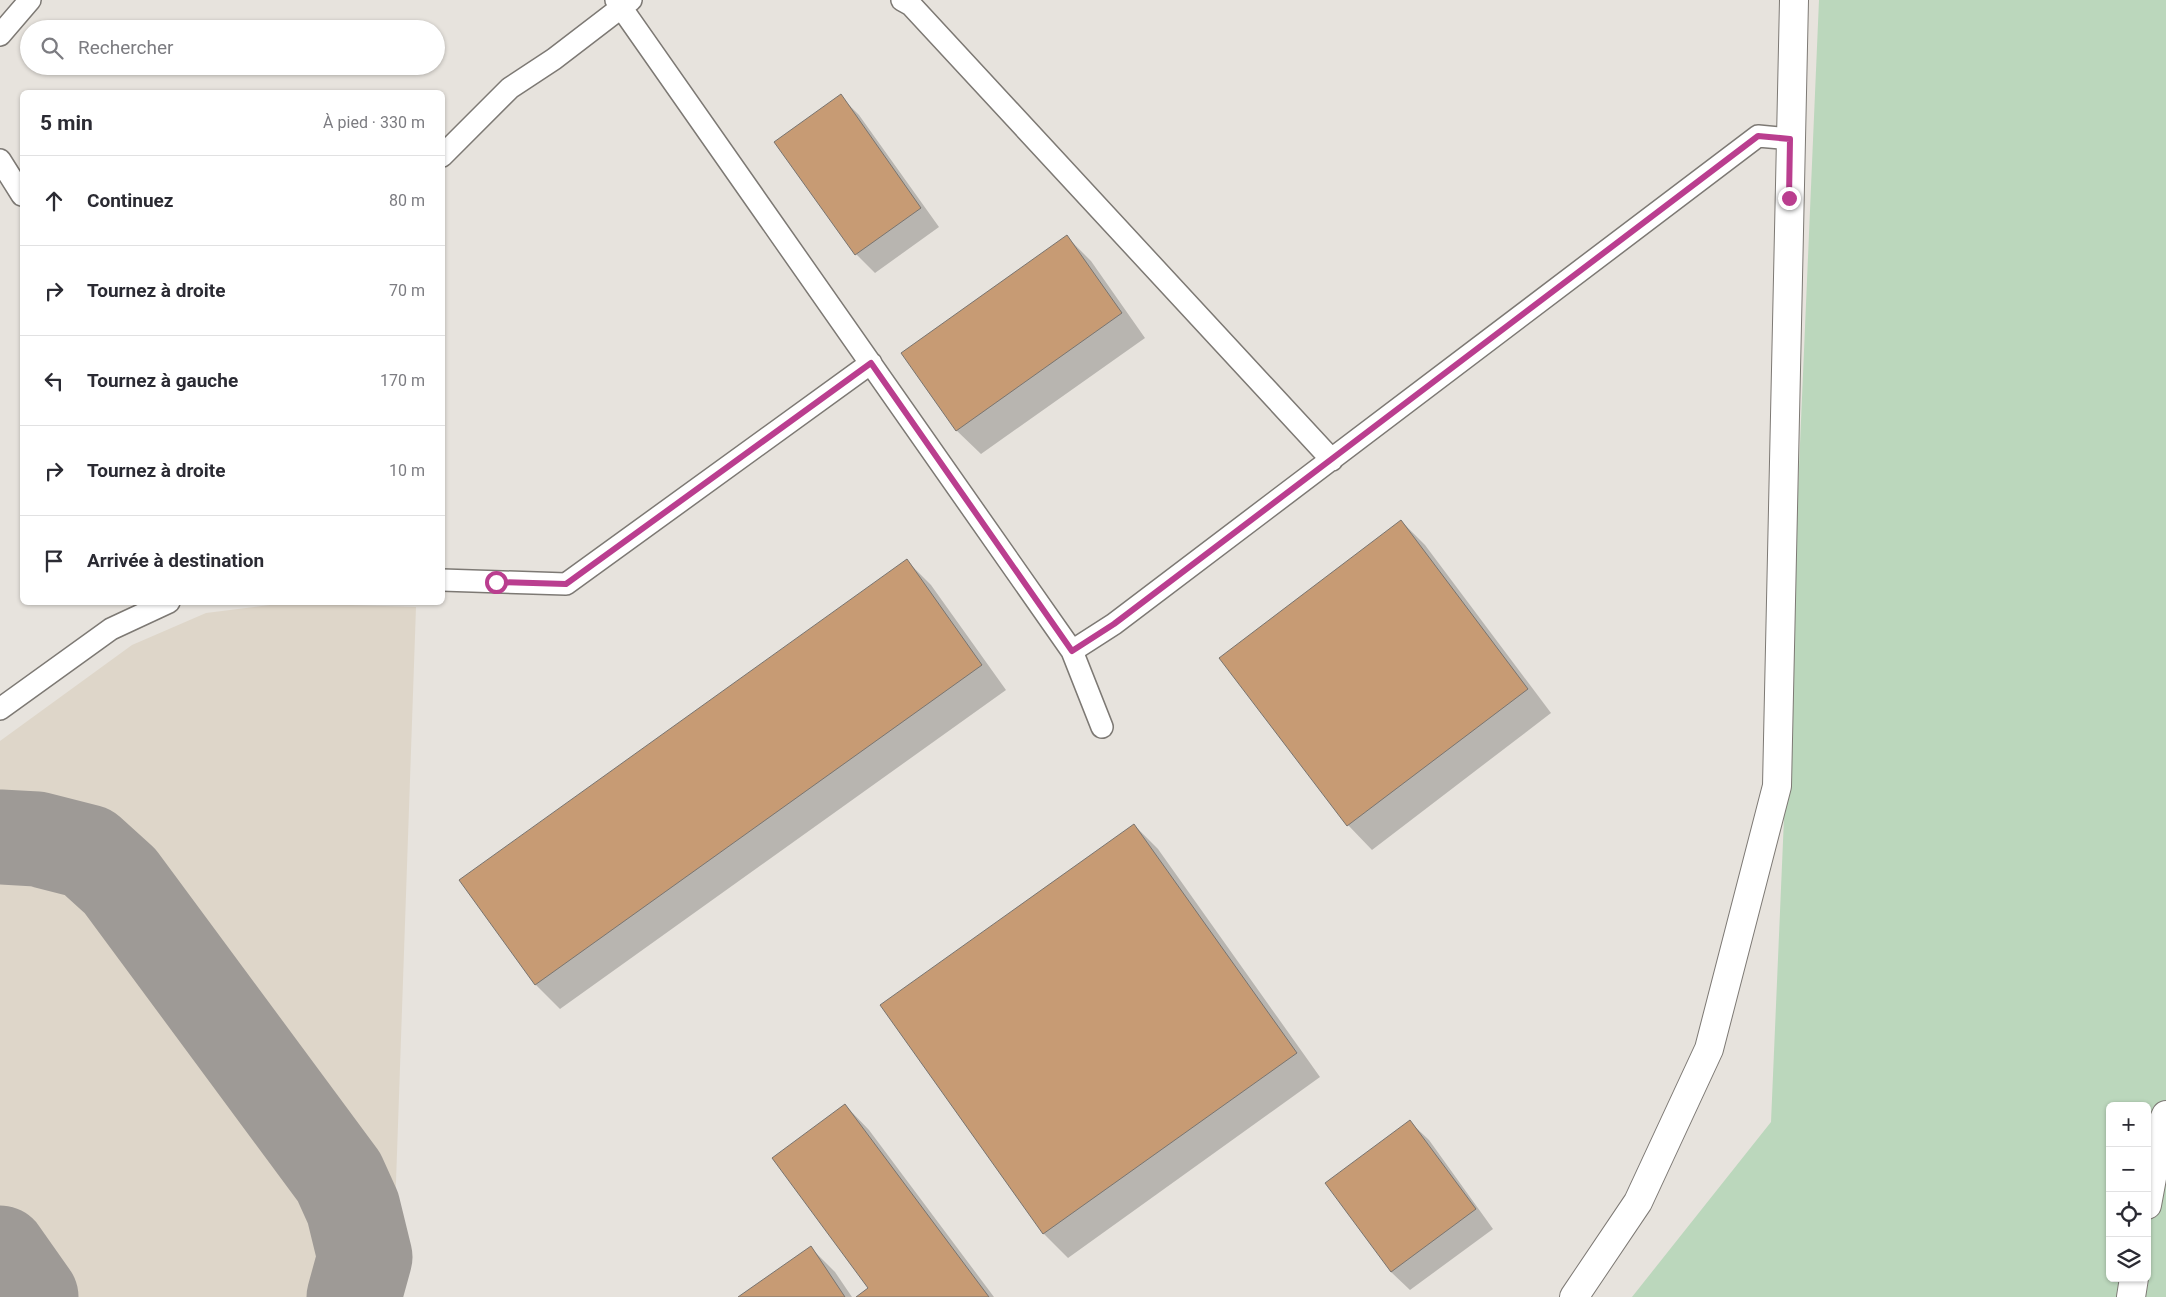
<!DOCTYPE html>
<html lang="fr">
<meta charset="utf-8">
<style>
:root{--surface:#fff;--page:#f2f2f3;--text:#2b2b33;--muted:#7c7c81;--line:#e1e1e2}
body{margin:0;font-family:Roboto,sans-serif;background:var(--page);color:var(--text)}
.controls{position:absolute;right:15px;bottom:15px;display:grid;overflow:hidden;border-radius:8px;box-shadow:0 1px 4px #0004}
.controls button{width:45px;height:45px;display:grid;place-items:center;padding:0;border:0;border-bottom:1px solid var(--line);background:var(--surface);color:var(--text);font:25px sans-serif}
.stop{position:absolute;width:15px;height:15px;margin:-11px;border:4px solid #ba3e8f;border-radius:50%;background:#fff}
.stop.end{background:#ba3e8f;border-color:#fff;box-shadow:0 1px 5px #0008}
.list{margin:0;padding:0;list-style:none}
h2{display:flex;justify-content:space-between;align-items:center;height:65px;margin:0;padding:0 20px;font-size:21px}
h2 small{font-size:16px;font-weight:400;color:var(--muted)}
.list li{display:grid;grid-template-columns:32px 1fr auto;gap:15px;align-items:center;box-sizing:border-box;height:90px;padding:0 20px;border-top:1px solid var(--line)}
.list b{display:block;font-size:19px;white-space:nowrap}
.list em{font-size:16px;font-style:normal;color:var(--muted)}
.icon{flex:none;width:28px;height:28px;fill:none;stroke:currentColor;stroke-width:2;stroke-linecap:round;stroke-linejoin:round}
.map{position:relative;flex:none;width:2166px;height:1297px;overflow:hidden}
.search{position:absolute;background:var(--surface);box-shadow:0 1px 4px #0004;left:20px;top:20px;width:425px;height:55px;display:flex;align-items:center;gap:12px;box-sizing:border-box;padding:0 18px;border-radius:28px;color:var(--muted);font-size:19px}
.panel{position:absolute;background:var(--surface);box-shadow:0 1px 4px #0004;left:20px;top:90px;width:425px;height:515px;border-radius:8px}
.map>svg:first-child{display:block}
.built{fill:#ded6c9}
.green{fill:#bbd7bc;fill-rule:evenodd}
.shadow{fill:#0003}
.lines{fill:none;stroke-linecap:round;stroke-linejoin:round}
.taxiway{stroke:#9e9a96;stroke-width:95}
.building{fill:#c79b74;stroke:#79746f}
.lane-casing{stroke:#7d7974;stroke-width:24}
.street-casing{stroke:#7d7974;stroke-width:30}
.lane{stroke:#fff;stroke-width:21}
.street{stroke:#fff;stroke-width:28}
.route{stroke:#ba3e8f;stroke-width:6}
</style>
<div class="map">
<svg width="2166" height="1297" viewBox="0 0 2166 1297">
<rect width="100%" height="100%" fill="#e7e3dd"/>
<path class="built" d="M 285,603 L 416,607 L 392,1297 L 0,1297 L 0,741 L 132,645 L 206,613 Z"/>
<path class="green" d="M 1819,0 L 2166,0 L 2166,1297 L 1632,1297 L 1771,1122 ZM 2110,1106 L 2147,1106 L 2147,1278 L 2110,1278 Z"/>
<path class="shadow" d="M 840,96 L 859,115 L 939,227 L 875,273 L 856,254 L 776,142 Z
M 1067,237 L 1091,261 L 1145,338 L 981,454 L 956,430 Z
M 1401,521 L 1425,545 L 1551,713 L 1372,850 L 1348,825 L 1221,658 Z
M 907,561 L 931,585 L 1006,690 L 560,1009 L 536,985 L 461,880 Z
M 1134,825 L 1158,849 L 1320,1077 L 1068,1258 L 1044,1234 L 882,1006 Z
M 845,1105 L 869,1130 L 994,1297 L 858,1297 L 870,1288 Z
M 1410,1122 L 1429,1140 L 1493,1229 L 1410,1290 L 1391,1272 Z
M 811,1248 L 835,1272 L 852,1297 L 740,1297 Z"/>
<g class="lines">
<path class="taxiway" d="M 0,837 L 37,839 L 88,852 L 120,881 L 339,1177 L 353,1208 L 365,1257 L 354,1297
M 0,1253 L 31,1297"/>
</g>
<path class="building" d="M 841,94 L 921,208 L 855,255 L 774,142 Z
M 1067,235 L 1122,313 L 956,431 L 901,353 Z
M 1401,520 L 1528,689 L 1347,826 L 1219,658 Z
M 907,559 L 982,665 L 535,985 L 459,880 Z
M 1134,824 L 1297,1053 L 1043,1234 L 880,1005 Z
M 845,1104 L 989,1297 L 856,1297 L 868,1288 L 772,1158 Z
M 1410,1120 L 1476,1209 L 1391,1272 L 1325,1183 Z
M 811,1246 L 845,1297 L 738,1297 Z"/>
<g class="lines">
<g class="lane-casing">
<path id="lane" d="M 616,0 L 1072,651 L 1102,727
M 902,0 L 911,5 L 1332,460
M 0,35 L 30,0
M 442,156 L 510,88 L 554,59 L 631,0
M 0,160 L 22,195
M 442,580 L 566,584 L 871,363
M 1072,651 L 1114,624 L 1758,136 L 1790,139
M 0,709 L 111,629 L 169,602"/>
</g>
<g class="street-casing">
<path id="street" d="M 2147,1205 L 2162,1124 L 2166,1115
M 1574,1297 L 1638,1202 L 1709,1049 L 1777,786 L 1794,0
M 2131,1297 L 2134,1278"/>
</g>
<use href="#lane" class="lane"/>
<use href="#street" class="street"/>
</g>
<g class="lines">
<path class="route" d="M 496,582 L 566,584 L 871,363 L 1072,651 L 1114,624 L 1758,136 L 1790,139 L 1789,198"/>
</g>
</svg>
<div class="controls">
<button>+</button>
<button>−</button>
<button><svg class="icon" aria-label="locate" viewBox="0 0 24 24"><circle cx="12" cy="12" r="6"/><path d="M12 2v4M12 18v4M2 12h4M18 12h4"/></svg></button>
<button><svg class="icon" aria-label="layers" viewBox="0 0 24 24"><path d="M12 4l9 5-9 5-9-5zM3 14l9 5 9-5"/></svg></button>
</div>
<div class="stop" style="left:496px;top:582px"></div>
<div class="stop end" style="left:1789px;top:198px"></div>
<div class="search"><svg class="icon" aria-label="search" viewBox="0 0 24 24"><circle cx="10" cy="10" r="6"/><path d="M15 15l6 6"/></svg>Rechercher</div>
<section class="panel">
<h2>5 min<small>À pied · 330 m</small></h2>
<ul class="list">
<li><svg class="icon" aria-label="ahead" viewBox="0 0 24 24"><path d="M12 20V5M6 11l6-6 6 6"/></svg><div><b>Continuez</b></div><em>80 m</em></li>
<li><svg class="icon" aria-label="right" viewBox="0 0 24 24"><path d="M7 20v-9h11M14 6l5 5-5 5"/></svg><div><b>Tournez à droite</b></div><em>70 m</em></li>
<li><svg class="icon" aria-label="left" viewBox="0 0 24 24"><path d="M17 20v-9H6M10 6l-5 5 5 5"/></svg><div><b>Tournez à gauche</b></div><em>170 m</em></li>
<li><svg class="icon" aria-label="right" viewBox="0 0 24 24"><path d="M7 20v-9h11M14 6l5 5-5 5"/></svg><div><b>Tournez à droite</b></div><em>10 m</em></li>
<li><svg class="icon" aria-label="arrive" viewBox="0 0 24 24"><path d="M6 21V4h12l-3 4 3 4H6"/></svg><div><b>Arrivée à destination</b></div></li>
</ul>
</section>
</div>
